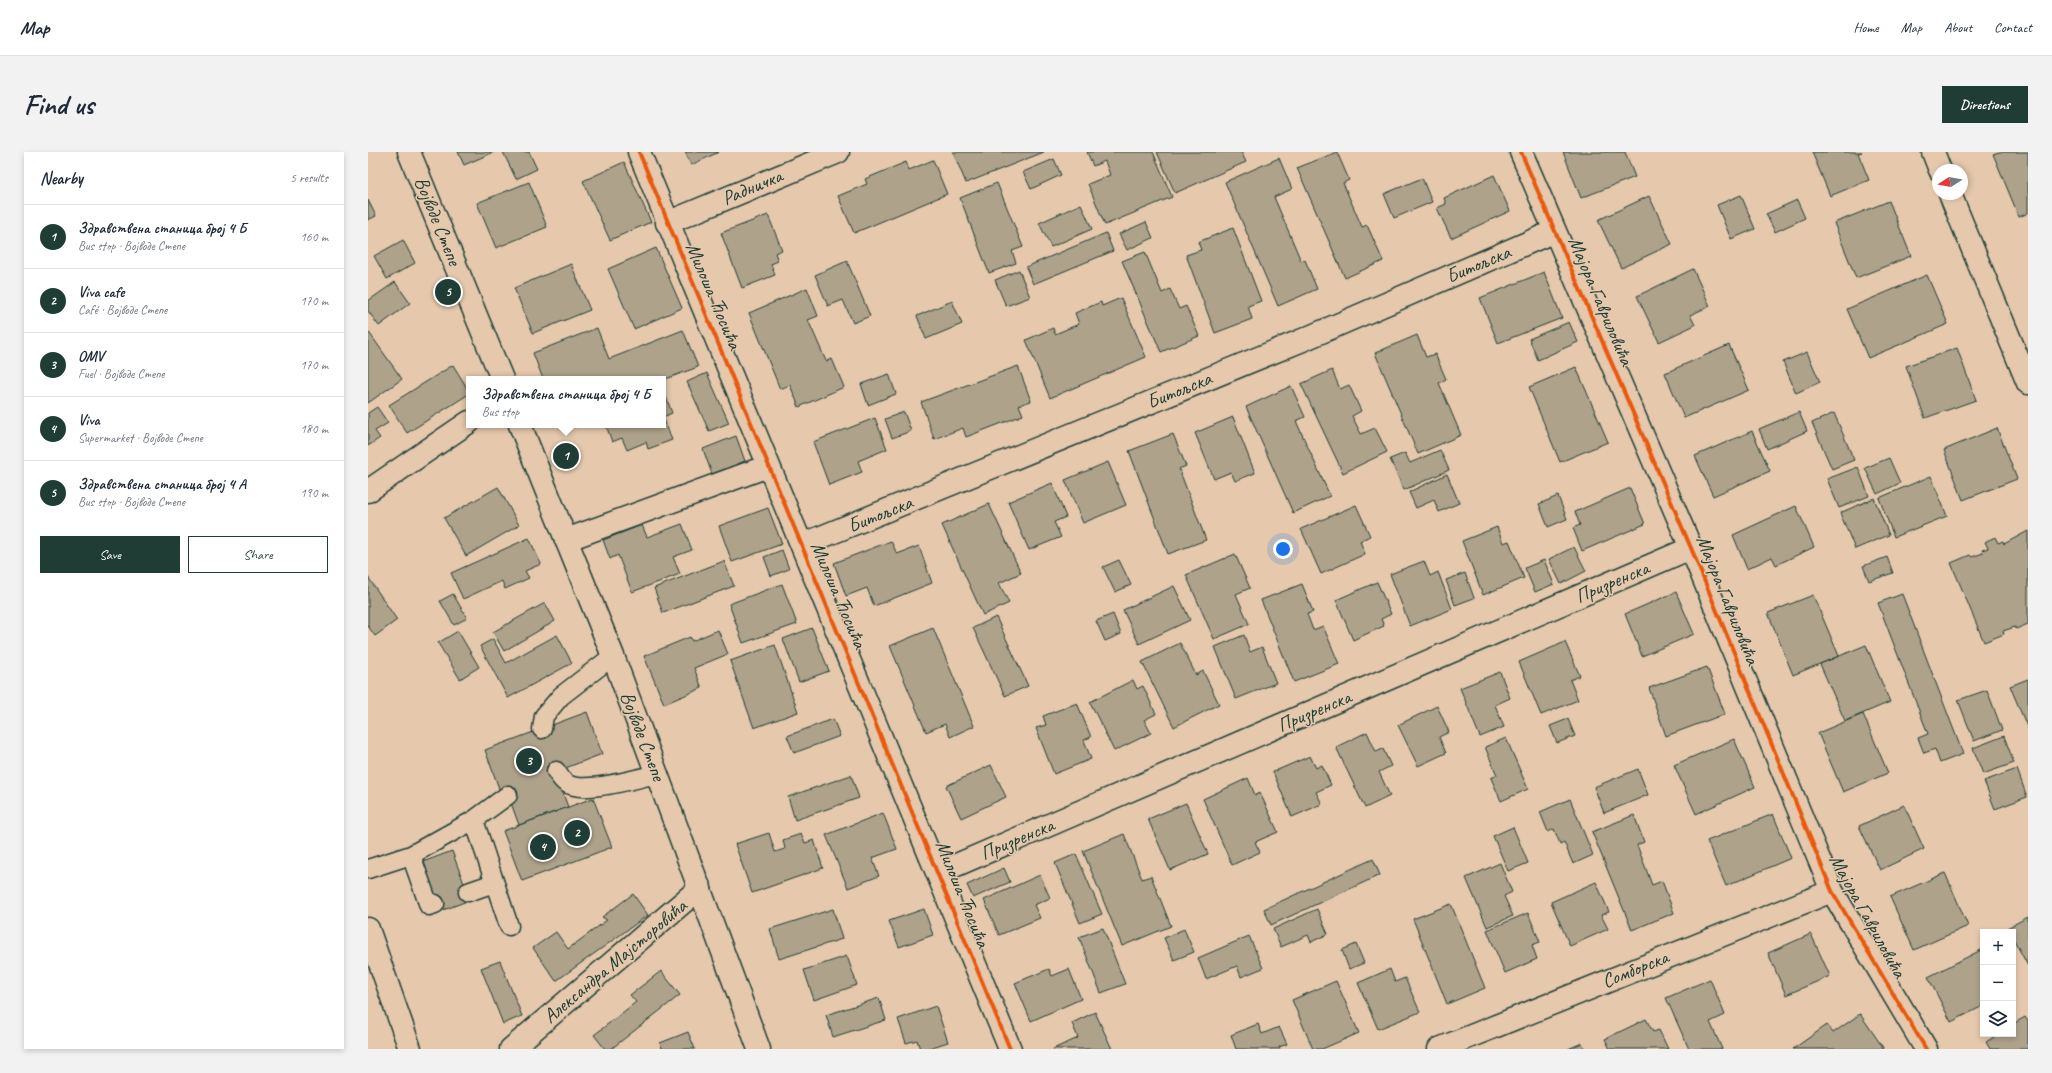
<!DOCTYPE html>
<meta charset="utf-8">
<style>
:root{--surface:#fff;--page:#f2f2f3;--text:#1f2937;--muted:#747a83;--line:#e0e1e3;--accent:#1f3d34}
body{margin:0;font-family:Caveat,sans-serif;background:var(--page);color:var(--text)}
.controls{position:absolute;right:12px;bottom:12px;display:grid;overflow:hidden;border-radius:0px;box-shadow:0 2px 6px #0003}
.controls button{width:36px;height:36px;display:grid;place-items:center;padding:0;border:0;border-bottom:1px solid var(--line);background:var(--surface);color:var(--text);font:20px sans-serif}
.compass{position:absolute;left:1564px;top:12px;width:36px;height:36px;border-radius:50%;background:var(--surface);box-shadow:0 2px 6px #0003;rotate:259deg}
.you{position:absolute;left:915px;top:397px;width:14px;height:14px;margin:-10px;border:3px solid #fff;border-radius:50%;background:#1a73e8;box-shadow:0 0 0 6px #1a73e833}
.badge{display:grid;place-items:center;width:26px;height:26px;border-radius:50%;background:var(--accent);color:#fff;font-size:13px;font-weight:700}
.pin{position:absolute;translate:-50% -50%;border:2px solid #fff;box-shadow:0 1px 4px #0006}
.popup{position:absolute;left:98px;top:224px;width:200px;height:52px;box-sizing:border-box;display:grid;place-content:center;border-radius:0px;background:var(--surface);filter:drop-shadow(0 1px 3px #0005);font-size:13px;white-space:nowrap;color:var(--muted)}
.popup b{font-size:15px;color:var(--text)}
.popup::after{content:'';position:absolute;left:50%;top:100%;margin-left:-8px;border:8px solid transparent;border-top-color:var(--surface)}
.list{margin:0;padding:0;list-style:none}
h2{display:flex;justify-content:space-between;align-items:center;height:52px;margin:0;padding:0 16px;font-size:17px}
h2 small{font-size:13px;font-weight:400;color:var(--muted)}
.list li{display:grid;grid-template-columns:26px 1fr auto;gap:12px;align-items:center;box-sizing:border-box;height:64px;padding:0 16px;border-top:1px solid var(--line)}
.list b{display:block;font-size:15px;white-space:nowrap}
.list p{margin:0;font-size:13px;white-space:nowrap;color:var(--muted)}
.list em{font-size:13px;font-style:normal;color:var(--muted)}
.actions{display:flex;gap:8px;padding:12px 16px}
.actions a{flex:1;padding:9px 0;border:1px solid var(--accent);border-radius:0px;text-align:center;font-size:14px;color:var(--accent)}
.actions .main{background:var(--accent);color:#fff}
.icon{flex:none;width:22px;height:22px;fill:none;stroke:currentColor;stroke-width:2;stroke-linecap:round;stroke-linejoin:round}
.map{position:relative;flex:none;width:1660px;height:897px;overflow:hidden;border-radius:0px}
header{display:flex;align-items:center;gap:24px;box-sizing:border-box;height:56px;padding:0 20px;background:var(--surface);border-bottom:1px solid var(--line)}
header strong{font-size:19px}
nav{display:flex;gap:22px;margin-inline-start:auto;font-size:14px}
.intro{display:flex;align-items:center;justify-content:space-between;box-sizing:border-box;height:96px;padding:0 24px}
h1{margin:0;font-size:28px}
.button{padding:10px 18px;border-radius:0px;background:var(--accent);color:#fff;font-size:14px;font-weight:700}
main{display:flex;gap:24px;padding:0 24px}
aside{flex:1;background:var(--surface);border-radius:0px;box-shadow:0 2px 6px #0003}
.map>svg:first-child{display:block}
.building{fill:#aea28b;stroke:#1f3d34}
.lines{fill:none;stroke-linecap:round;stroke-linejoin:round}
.service-casing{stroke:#1f3d34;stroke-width:21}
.minor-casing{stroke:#1f3d34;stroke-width:25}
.secondary-casing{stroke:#1f3d34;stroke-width:25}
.service{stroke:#e6c9ad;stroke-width:18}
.minor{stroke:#e6c9ad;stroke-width:22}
.secondary{stroke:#e6c9ad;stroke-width:22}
.cycleway-casing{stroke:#e6c9ad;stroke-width:6}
.cycleway{stroke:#e8590c;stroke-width:4}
.labels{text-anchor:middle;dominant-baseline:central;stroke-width:3;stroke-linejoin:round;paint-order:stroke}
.street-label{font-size:20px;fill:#1f3d34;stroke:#e6c9ad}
</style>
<header>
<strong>Map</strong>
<nav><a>Home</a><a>Map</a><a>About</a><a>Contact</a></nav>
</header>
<div class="intro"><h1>Find us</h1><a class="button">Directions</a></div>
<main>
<aside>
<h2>Nearby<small>5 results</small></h2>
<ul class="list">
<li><span class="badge">1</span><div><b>Здравствена станица број 4 Б</b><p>Bus stop · Војводе Степе</p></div><em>160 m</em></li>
<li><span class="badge">2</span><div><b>Viva cafe</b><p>Café · Војводе Степе</p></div><em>170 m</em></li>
<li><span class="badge">3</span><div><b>OMV</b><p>Fuel · Војводе Степе</p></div><em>170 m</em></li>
<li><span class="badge">4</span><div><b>Viva</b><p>Supermarket · Војводе Степе</p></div><em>180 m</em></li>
<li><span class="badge">5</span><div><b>Здравствена станица број 4 А</b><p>Bus stop · Војводе Степе</p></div><em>190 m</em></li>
</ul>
<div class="actions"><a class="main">Save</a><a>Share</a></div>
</aside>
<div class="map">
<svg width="1660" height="897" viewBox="0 0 1660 897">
<rect width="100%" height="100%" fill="#e6c9ad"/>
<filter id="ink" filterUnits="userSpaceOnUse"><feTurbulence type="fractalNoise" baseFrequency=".025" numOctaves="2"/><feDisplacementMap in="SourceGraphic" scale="8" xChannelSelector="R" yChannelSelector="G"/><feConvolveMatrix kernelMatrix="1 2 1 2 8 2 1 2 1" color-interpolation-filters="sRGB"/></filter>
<g filter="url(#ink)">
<path class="building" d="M 90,0 L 126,0 L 96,13 Z
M 135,0 L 161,0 L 169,17 L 148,27 Z
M 317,0 L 351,0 L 323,13 Z
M 585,0 L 676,0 L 598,31 Z
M 719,0 L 785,0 L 804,45 L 737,73 L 720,32 L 742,23 L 737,9 L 725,14 Z
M 789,0 L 873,0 L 878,10 L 807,41 Z
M 969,0 L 981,28 L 975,31 L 994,75 L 999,73 L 1015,109 L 977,126 L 929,16 Z
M 1195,0 L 1257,0 L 1267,25 L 1213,46 Z
M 1444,0 L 1494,0 L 1490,1 L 1501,28 L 1462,44 Z
M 1631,0 L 1660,0 L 1660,61 L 1651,65 L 1625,2 Z
M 911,6 L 924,37 L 906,45 L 933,109 L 937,108 L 949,137 L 910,154 L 857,30 Z
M 686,7 L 693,23 L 663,37 L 655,20 Z
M 565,8 L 579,42 L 486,81 L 470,44 L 499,32 L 497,27 L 538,10 L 541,18 Z
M 256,10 L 283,70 L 242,88 L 215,29 Z
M 1126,23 L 1142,59 L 1083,86 L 1069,56 L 1078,52 L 1076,46 Z
M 1054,26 L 1064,50 L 1026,66 L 1016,42 Z
M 161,30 L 179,75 L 128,96 L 109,51 Z
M 629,31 L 655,95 L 644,99 L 648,111 L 621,121 L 592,46 Z
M 1373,43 L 1387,77 L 1363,87 L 1349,53 Z
M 1281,44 L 1304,92 L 1253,116 L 1230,68 Z
M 0,48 L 8,64 L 0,68 Z
M 1429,48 L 1437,66 L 1407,80 L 1398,62 Z
M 1521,49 L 1543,104 L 1488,126 L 1466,71 Z
M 713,52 L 724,77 L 683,95 L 671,71 Z
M 400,63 L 414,98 L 407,101 L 410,109 L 403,112 L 407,123 L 374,136 L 353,81 Z
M 778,70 L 785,86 L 759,98 L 751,82 Z
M 865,76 L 893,149 L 880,154 L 884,167 L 847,181 L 818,103 L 833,98 L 830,90 Z
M 738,81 L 745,99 L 665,132 L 658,115 Z
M 35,88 L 47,111 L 19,127 L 6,104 Z
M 288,96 L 314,156 L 266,177 L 240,117 Z
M 777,100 L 794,141 L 802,137 L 811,157 L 818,154 L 831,184 L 793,200 L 754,109 Z
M 479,109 L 502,164 L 485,171 L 475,148 L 460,154 L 447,123 Z
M 203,112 L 222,158 L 165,181 L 146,136 Z
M 1325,117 L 1342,154 L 1322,163 L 1327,173 L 1291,190 L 1269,144 Z
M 651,118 L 662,145 L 638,154 L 627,128 Z
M 1176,120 L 1194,166 L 1130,191 L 1112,146 Z
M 1559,123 L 1580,172 L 1500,206 L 1479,157 Z
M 27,130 L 42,151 L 11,174 L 0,159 L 0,149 Z
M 439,136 L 450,164 L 440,168 L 458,209 L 464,207 L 476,235 L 431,255 L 422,233 L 412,237 L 381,161 Z
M 753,146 L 778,205 L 682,246 L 658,188 L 685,176 L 687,182 L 711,172 L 707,161 L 733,150 L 734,154 Z
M 584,149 L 594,172 L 558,187 L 549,164 Z
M 1201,170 L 1210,190 L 1170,208 L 1161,187 Z
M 229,176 L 241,207 L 315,178 L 330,215 L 295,228 L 175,227 L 165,201 Z
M 0,179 L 34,227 L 0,251 Z
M 1049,183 L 1058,205 L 1067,202 L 1078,227 L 1071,231 L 1093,283 L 1050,302 L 1007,201 Z
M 1361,193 L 1381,238 L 1316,266 L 1297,221 Z
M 1589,196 L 1608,248 L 1557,266 L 1538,214 Z
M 1439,200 L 1452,230 L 1428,241 L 1415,210 Z
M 85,213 L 101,239 L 101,242 L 39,281 L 21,253 Z
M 650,214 L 663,249 L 651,253 L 655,263 L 598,285 L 595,276 L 566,287 L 553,250 Z
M 1208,215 L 1240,290 L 1192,310 L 1161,235 Z
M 964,218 L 972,237 L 981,233 L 993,259 L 984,264 L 993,282 L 1007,276 L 1019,300 L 975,321 L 933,232 Z
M 339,221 L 361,271 L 341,279 L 319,230 Z
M 521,222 L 528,242 L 500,253 L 493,232 Z
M 923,234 L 937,265 L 928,269 L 962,344 L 925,361 L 878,255 Z
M 295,237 L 304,261 L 295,265 L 304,288 L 280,297 L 278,290 L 259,298 L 254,286 L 244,290 L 238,273 L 295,273 Z
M 9,255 L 20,271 L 7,279 L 12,286 L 0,294 L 0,261 Z
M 536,260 L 543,279 L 524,286 L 517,267 Z
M 1431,260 L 1439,279 L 1399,297 L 1391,277 Z
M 1466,261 L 1486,308 L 1464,317 L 1444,271 Z
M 865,265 L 887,321 L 867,329 L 863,320 L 846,327 L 827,281 Z
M 507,266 L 519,297 L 490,309 L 494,320 L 461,333 L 445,290 Z
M 1629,276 L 1649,327 L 1595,348 L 1576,298 Z
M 1384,279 L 1402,319 L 1345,344 L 1327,304 Z
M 805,282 L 818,314 L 811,317 L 838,388 L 800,402 L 761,299 Z
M 368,284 L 377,309 L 344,322 L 335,297 Z
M 1072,298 L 1081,318 L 1036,338 L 1022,307 L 1037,301 L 1042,311 Z
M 1521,306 L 1532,331 L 1509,342 L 1497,316 Z
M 740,310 L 758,353 L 715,371 L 697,328 Z
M 1490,315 L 1501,344 L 1471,356 L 1459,327 Z
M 1079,322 L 1091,351 L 1071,360 L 1066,348 L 1048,356 L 1041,340 Z
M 1563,324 L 1579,364 L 1526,385 L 1511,346 Z
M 684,331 L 698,365 L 686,370 L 693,385 L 661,398 L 640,350 Z
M 130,335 L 151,373 L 98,404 L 76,366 Z
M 1262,336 L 1277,372 L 1214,399 L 1205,376 L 1212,373 L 1207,360 Z
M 1190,344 L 1199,367 L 1180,375 L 1171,352 Z
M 1506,346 L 1521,383 L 1487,397 L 1472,361 Z
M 621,352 L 653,421 L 631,431 L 641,451 L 615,463 L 574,373 Z
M 988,353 L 1002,384 L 992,389 L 997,402 L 953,422 L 933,377 Z
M 1428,354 L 1446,395 L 1408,413 L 1404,405 L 1379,417 L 1365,383 Z
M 400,356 L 414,392 L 364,410 L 351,374 Z
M 314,372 L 324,398 L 305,405 L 312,422 L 264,440 L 250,403 L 242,407 L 235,388 L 274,373 L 279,385 Z
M 1129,375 L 1135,391 L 1141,389 L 1156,426 L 1115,443 L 1094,389 Z
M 1660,379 L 1660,472 L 1648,477 L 1647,475 L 1635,479 L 1636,482 L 1616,490 L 1583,411 L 1602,403 L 1604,405 L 1615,401 L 1614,398 L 1620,396 L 1617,390 L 1627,385 L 1630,391 L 1635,389 L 1636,392 Z
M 161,386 L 173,412 L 157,419 L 161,426 L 137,437 L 134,429 L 95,447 L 83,421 Z
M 523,389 L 529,402 L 551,394 L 564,431 L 506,454 L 499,436 L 478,444 L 466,411 Z
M 1206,395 L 1218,419 L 1193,432 L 1181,407 Z
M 414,398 L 421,417 L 403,424 L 396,405 Z
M 867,402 L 882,436 L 868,442 L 881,472 L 846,487 L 818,423 Z
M 1519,405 L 1525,421 L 1501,429 L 1495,414 Z
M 751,408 L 763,433 L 747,440 L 735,415 Z
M 1176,408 L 1186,432 L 1167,440 L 1157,416 Z
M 356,409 L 366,434 L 295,461 L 286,436 Z
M 1056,409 L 1062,424 L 1070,420 L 1084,457 L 1042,474 L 1022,422 Z
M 1097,421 L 1106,446 L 1087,453 L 1078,428 Z
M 0,425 L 29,468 L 7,484 L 0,474 Z
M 1009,430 L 1023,462 L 1013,467 L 1016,474 L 985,488 L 968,448 Z
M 414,432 L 429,472 L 375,491 L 361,452 Z
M 934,432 L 945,460 L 939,462 L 945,478 L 955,474 L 971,512 L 926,530 L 893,448 Z
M 806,434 L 822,468 L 771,492 L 755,458 Z
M 1308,440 L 1326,482 L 1274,504 L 1257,462 Z
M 85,442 L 99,466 L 86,473 L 72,449 Z
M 1534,442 L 1595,602 L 1572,611 L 1567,597 L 1556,601 L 1550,586 L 1560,582 L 1510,451 Z
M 1445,443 L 1471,504 L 1425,523 L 1400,461 Z
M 177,451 L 187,469 L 136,499 L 125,480 Z
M 745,462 L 753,482 L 737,489 L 728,469 Z
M 628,465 L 660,534 L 637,544 L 605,476 Z
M 444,476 L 461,519 L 431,530 L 415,487 Z
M 565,476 L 606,574 L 582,585 L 577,572 L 558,580 L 522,494 Z
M 350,478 L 360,502 L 326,516 L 334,536 L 296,552 L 276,504 L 322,485 L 324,489 Z
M 90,479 L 111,515 L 92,527 L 70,491 Z
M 189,483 L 204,511 L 140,546 L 112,494 L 125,487 L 138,511 Z
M 876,483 L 882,500 L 894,495 L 908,531 L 868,547 L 847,495 Z
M 1197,490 L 1212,524 L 1202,528 L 1210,548 L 1173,563 L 1151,510 Z
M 812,491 L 828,523 L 835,519 L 851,552 L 806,575 L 774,510 Z
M 407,493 L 430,560 L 386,576 L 362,509 Z
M 1498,493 L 1522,550 L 1477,569 L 1452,512 Z
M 1339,515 L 1357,562 L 1298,584 L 1281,536 Z
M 1132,520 L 1142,546 L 1127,553 L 1136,575 L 1112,585 L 1092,536 Z
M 1660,527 L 1660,577 L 1642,534 Z
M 765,528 L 769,537 L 775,534 L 788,562 L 776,568 L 783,581 L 746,599 L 722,550 Z
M 1619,538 L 1634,578 L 1606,589 L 1590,548 Z
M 709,551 L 723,585 L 716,588 L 723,607 L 686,622 L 668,576 L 678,573 L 675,564 Z
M 1069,554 L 1081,580 L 1071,585 L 1078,601 L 1050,614 L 1030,573 Z
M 219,560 L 234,602 L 187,620 L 200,655 L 151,673 L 140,643 L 133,642 L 117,598 Z
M 1495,562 L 1520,621 L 1475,640 L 1450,581 Z
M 465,567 L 472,584 L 426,601 L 419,584 Z
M 1200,567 L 1207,584 L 1189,591 L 1182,574 Z
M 999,580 L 1008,600 L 1015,597 L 1023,614 L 1011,620 L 1022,644 L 997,656 L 968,595 Z
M 1636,584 L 1646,611 L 1615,622 L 1605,596 Z
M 1138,586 L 1160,637 L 1133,649 L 1123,626 L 1129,623 L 1117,595 Z
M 1366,587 L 1387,635 L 1328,662 L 1306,613 Z
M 942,604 L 948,616 L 954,613 L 963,633 L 948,640 L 954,652 L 924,665 L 905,620 Z
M 623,613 L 638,645 L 593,666 L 578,634 Z
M 1270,617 L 1280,643 L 1236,661 L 1226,635 Z
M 1649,617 L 1659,645 L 1627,657 L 1616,629 Z
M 483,623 L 491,646 L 427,668 L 420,645 Z
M 880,626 L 887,643 L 892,641 L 910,680 L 887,690 L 892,700 L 864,713 L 835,647 Z
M 225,646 L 244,695 L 154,729 L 135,679 Z
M 1202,647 L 1225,703 L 1205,712 L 1196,690 L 1192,692 L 1186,677 L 1180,680 L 1172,660 Z
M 818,651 L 840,702 L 802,718 L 780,667 Z
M 1536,653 L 1556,697 L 1512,718 L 1491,674 Z
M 515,661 L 529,697 L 504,706 L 511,724 L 480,736 L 458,683 Z
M 1405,662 L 1423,706 L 1358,734 L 1339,689 Z
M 1266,663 L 1276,690 L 1269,693 L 1284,733 L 1294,729 L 1306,761 L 1264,778 L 1224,680 Z
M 1145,675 L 1160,711 L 1140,719 L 1125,684 Z
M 401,681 L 407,700 L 417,697 L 415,688 L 433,682 L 437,691 L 446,688 L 455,716 L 384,741 L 367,692 Z
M 756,682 L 774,727 L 783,724 L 803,774 L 754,794 L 715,699 Z
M 84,699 L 102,748 L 70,760 L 52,711 Z
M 708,702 L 734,762 L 712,771 L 687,711 Z
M 1005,707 L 1012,723 L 903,773 L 896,757 Z
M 1132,711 L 1144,740 L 1136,744 L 1145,764 L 1119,775 L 1098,726 Z
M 636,716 L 642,730 L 605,746 L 599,733 Z
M 1577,721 L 1600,774 L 1546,798 L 1522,745 Z
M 672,723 L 682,746 L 666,753 L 672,766 L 631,783 L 616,748 Z
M 1228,730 L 1241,760 L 1233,763 L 1240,777 L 1202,794 L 1183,750 Z
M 265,742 L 280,763 L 188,829 L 165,796 L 188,780 L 200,797 L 239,768 L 234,765 Z
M 1083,752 L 1117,836 L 1079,852 L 1045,767 Z
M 465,757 L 474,787 L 411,807 L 402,777 Z
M 556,757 L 565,783 L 531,795 L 521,769 Z
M 949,757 L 960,782 L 943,790 L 940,783 L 913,795 L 905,777 Z
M 1160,761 L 1172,790 L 1164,793 L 1169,807 L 1137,821 L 1119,778 Z
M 1660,765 L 1660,814 L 1645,786 L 1645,780 L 1642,780 L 1639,776 Z
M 735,776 L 757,832 L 733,841 L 711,785 Z
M 816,777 L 826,800 L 806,808 L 796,786 Z
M 1443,782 L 1462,824 L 1418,843 L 1400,801 Z
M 881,784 L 895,816 L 873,825 L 869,814 L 838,827 L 830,806 Z
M 988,792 L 996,811 L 981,817 L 974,798 Z
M 1615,797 L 1615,854 L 1583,870 L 1560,825 Z
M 479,804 L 489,833 L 446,848 L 436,818 Z
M 132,809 L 154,864 L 135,872 L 113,816 Z
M 681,817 L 684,824 L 701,817 L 713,847 L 663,869 L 647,831 Z
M 1022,817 L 1027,830 L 1037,826 L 1052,860 L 1010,877 L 990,831 Z
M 293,819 L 312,843 L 243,897 L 237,897 L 226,883 L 268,850 L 262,843 Z
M 1342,827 L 1357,863 L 1342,870 L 1354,897 L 1321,897 L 1298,846 Z
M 968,829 L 991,881 L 954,897 L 945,897 L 924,848 Z
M 511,846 L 518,868 L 465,885 L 458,863 Z
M 568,854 L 580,890 L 558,897 L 552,897 L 549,888 L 538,891 L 530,867 Z
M 727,860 L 744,897 L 685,897 L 710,886 L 704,871 Z
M 1492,862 L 1516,897 L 1425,897 L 1459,873 L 1465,881 Z
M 1657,865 L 1660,869 L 1660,897 L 1622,897 L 1618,890 L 1631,882 L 1645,882 L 1645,872 Z
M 1278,867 L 1285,880 L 1291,878 L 1300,897 L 1242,897 L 1237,887 Z
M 890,872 L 894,882 L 911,875 L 919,892 L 911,895 L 912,897 L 868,897 L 863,883 Z
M 320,880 L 327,897 L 292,897 L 294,896 L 292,891 Z
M 1214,891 L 1217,897 L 1200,897 Z"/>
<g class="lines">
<g class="service-casing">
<path id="service" d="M 174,577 L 176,564 L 193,544 L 245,504
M 188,619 C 191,623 194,629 198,631 C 215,643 269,626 289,622
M 106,668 L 141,774
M 43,703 L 61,754 L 67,752
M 0,717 L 43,703 L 106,668 L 140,643
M 100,740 L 126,731"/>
</g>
<g class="minor-casing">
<path id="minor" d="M 271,0 L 642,897
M 1153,0 L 1323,396 L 1464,739 L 1558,897
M 1565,0 L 1572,18
M 1582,42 L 1660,231
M 299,71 L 470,0
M 0,339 L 101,270
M 198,388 L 400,314
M 434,393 L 937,187 L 1187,79
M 570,721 L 1323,396
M 0,777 L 42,897
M 143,897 L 332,736
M 1071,897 L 1464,739"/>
</g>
<g class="secondary-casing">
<path id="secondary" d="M 41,0 L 134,227
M 152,273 L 245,504 L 391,897"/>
</g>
<use href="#service" class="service"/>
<use href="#minor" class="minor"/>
<use href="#secondary" class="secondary"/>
<g class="cycleway-casing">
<path id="cycleway" d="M 271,0 L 642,897
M 1153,0 L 1323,396 L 1464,739 L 1558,897"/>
</g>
<use href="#cycleway" class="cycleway"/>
</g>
</g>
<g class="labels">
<g class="street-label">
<text transform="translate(384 35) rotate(-23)">Радничка</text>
<text transform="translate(70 69) rotate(68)">Војводе Степе</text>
<text transform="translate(1110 112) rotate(-23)">Битољска</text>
<text transform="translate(346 144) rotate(67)">Милоша Ћосића</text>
<text transform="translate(1233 149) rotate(67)">Мајора Гавриловића</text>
<text transform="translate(811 238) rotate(-22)">Битољска</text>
<text transform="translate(512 362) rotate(-22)">Битољска</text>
<text transform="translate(1244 430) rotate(-23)">Призренска</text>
<text transform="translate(471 443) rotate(67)">Милоша Ћосића</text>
<text transform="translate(1360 448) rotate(68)">Мајора Гавриловића</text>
<text transform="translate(946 559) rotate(-23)">Призренска</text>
<text transform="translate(275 584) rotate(69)">Војводе Степе</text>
<text transform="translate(649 687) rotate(-23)">Призренска</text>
<text transform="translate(595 742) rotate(68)">Милоша Ћосића</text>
<text transform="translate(1500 764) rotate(61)">Мајора Гавриловића</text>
<text transform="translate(247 809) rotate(-40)">Александра Мајсторовића</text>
<text transform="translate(1267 817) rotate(-22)">Сомборска</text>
</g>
</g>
</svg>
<div class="controls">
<button>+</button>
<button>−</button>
<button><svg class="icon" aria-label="layers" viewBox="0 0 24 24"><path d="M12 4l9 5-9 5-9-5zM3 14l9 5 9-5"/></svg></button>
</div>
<svg class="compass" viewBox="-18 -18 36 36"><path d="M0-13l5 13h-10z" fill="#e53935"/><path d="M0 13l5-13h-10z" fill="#747a83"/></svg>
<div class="you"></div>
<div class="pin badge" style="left:198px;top:304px">1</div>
<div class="popup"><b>Здравствена станица број 4 Б</b>Bus stop</div>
<div class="pin badge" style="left:209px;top:681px">2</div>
<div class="pin badge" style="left:161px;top:609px">3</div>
<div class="pin badge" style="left:175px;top:695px">4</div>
<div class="pin badge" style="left:80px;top:140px">5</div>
</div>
</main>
